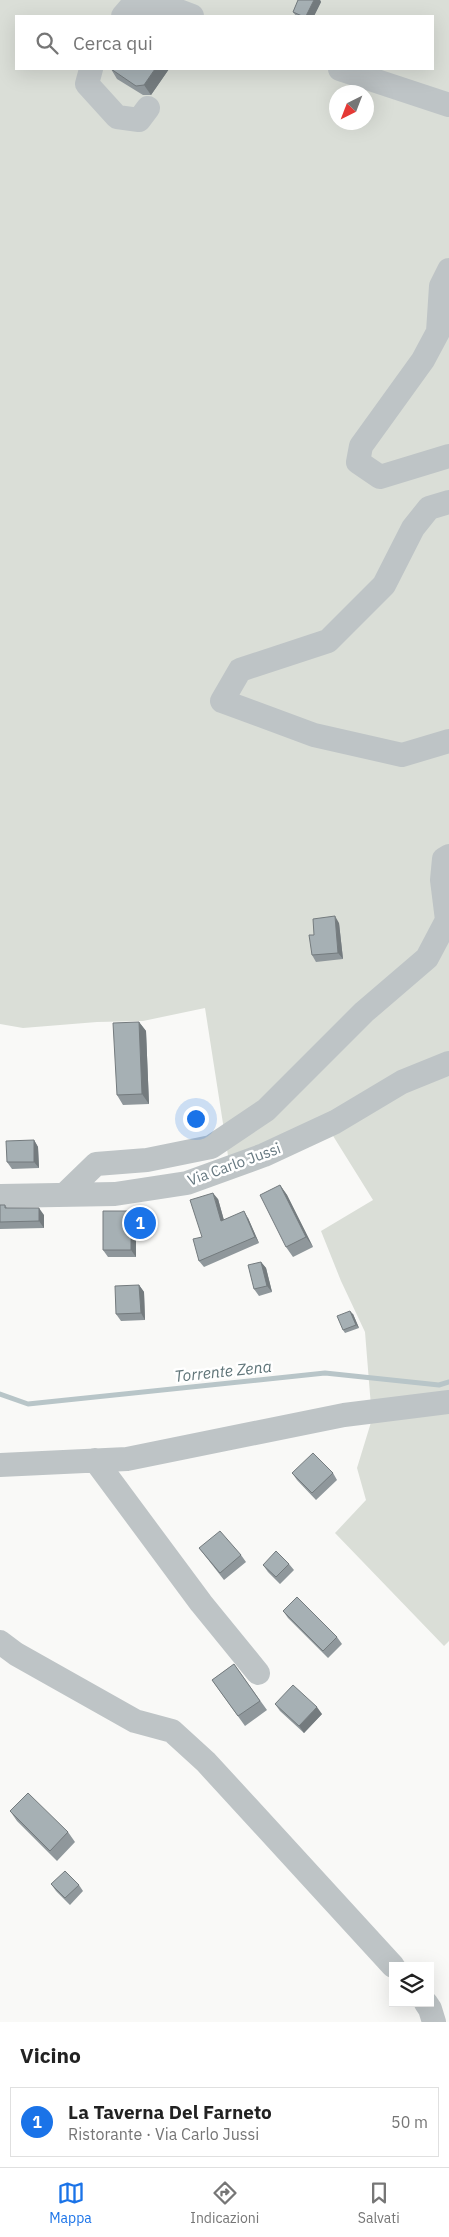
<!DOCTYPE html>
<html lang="it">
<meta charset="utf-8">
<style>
:root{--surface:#fff;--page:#f6f6f6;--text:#222;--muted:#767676;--line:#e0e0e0;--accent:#1a73e8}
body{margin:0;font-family:"IBM Plex Sans",sans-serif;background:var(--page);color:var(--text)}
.controls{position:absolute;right:15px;bottom:15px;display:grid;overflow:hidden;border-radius:0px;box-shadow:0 5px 20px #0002}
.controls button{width:45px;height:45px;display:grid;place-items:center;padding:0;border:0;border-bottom:1px solid var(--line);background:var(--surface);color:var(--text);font:25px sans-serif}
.compass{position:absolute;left:329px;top:85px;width:45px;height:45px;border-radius:50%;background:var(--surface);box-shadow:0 5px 20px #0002;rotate:222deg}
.you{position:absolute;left:195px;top:1118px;width:18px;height:18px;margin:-12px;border:4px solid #fff;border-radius:50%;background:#1a73e8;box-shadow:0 0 0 8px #1a73e833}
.badge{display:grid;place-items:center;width:32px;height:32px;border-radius:50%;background:var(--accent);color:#fff;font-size:16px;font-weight:700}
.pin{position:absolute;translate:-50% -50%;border:2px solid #fff;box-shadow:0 1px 5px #0006}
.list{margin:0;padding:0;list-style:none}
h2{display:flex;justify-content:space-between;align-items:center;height:65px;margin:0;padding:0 20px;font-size:21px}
h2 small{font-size:16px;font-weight:400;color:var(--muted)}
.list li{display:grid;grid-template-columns:32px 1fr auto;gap:15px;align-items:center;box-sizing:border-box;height:70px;margin:0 10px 10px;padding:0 10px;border:1px solid var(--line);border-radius:0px}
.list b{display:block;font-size:19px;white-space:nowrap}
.list p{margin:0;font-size:16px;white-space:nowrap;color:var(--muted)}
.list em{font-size:16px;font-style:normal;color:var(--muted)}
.icon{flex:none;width:28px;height:28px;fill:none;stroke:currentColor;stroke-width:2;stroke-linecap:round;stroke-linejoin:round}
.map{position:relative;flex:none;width:449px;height:2022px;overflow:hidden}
.search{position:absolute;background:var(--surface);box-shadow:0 5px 20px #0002;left:15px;right:15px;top:15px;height:55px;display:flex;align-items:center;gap:12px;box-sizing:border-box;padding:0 18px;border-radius:0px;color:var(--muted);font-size:19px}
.sheet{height:145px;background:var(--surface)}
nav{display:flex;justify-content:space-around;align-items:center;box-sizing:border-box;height:70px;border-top:1px solid var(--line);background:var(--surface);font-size:14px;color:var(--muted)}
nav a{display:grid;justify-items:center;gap:2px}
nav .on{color:var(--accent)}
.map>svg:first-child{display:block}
.green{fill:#daded7;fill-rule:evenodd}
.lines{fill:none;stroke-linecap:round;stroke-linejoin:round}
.stream{stroke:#b8c5c8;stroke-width:5}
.minor{stroke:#bec4c6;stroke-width:24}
.wall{fill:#8f979b}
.shaded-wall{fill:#747b7e}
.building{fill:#a6b0b4;stroke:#747b7e}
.labels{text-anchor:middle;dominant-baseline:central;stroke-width:5;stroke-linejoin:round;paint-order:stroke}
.street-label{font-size:15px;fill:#667880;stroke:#fff}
.water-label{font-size:16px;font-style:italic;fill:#61767a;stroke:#fff}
</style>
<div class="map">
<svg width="449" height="2022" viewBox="0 0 449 2022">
<rect width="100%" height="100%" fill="#f9f9f7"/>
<path class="green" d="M 0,0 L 449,0 L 449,1641 L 444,1646 L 335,1533 L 366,1500 L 357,1468 L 372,1419 L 365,1332 L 341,1281 L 321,1231 L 373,1200 L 325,1123 L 229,1162 L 205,1008 L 143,1021 L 97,1022 L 23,1028 L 0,1024 ZM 16,16 L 433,16 L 433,69 L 16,69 ZM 336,92 L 366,92 L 366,122 L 336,122 Z"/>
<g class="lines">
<path class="stream" d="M 0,1394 L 28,1404 L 325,1373 L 439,1385 L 449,1382"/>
<path class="minor" d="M 123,16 L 129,9 L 158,3 L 192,16
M 91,69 L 87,84 L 117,117 L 139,120 L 148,108
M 340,69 L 449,105
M 449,270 L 441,286 L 438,332 L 423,360 L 361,446 L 358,462 L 380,477 L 449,456
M 449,502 L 429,508 L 413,528 L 384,585 L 328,641 L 240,670 L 222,701 L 314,735 L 402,755 L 449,741
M 64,1195 L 96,1164 L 147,1160 L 211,1147 L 266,1110 L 364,1012 L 427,958 L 447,920 L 442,880 L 444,859 L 449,856
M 0,1196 L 115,1194 L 187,1183 L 264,1155 L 335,1122 L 402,1082 L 449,1063
M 95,1460 L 201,1603 L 258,1673
M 0,1465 L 127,1459 L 344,1415 L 449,1402
M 0,1642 L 16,1654 L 135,1721 L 172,1731 L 206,1762 L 393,1966
M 426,2003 L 430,2009 L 434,2022"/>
</g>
<path class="wall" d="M 298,0 L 320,0 L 321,2 L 314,16 L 296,16 L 293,12 Z
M 111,69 L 169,69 L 151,95 L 143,95 L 117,79 Z
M 339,923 L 343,959 L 316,962 L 312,955 L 314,935 Z
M 139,1022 L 146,1031 L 149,1104 L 123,1105 L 117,1095 Z
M 34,1140 L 38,1147 L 39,1168 L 12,1169 L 7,1162 Z
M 280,1185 L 287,1195 L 313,1247 L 293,1257 L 286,1247 Z
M 218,1199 L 224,1220 L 248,1218 L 259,1243 L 204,1267 L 199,1261 Z
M 0,1205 L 5,1205 L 7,1208 L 44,1215 L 44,1228 L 0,1229 Z
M 131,1211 L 136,1218 L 136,1257 L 108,1257 L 103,1250 Z
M 261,1262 L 266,1268 L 272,1292 L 259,1296 L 254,1289 Z
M 139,1285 L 144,1292 L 145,1320 L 121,1321 L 116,1314 Z
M 353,1314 L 359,1328 L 345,1333 L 343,1330 Z
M 292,1473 L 333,1473 L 337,1480 L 316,1500 L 297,1480 Z
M 199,1548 L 241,1555 L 246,1562 L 224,1580 Z
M 289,1564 L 294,1570 L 280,1584 L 268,1572 L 263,1565 Z
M 283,1611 L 337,1637 L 342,1644 L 328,1658 L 288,1618 Z
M 234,1664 L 267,1710 L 245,1726 L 212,1680 Z
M 275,1704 L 322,1714 L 304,1733 L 280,1711 Z
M 10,1811 L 68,1832 L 75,1842 L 57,1861 L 17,1821 Z
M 51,1884 L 79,1885 L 83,1891 L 70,1905 L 56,1891 Z"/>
<path class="shaded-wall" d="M 314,0 L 320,0 L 321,2 L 314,16 L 306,16 Z
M 155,69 L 169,69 L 151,95 L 144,85 Z
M 335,916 L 339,923 L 343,959 L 338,953 Z
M 139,1022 L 146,1031 L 149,1104 L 142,1094 Z
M 34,1140 L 38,1147 L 39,1168 L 34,1162 Z
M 280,1185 L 287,1195 L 313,1247 L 306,1237 Z
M 213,1193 L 218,1199 L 226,1228 L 221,1221 Z
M 39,1208 L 44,1215 L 44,1228 L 39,1221 Z
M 131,1211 L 136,1218 L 136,1257 L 131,1250 Z
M 244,1211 L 248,1218 L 259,1243 L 255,1237 Z
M 261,1262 L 266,1268 L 272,1292 L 267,1286 Z
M 139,1285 L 144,1292 L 145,1320 L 141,1313 Z
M 350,1311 L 353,1314 L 359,1328 L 356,1325 Z
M 317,1707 L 322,1714 L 304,1733 L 299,1726 Z"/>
<path class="building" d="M 298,0 L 314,0 L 306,16 L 302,16 L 293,12 Z
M 111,69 L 155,69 L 144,85 L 136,86 Z
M 335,916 L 338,953 L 312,955 L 309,935 L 314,935 L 313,919 Z
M 139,1022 L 142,1094 L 117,1095 L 113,1023 Z
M 34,1140 L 34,1162 L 7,1162 L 6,1141 Z
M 280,1185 L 306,1237 L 286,1247 L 260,1195 Z
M 213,1193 L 221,1221 L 244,1211 L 255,1237 L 199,1261 L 193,1239 L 202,1237 L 190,1200 Z
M 0,1205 L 5,1205 L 5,1208 L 39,1208 L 39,1221 L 0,1222 Z
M 103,1211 L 131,1211 L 131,1250 L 103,1250 Z
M 261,1262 L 267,1286 L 254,1289 L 248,1265 Z
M 139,1285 L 141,1313 L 116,1314 L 115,1286 Z
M 350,1311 L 356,1325 L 343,1330 L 337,1316 Z
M 313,1453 L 333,1473 L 312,1493 L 292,1473 Z
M 220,1531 L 241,1555 L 220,1573 L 199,1548 Z
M 276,1551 L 289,1564 L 276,1577 L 263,1565 Z
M 297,1597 L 337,1637 L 323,1651 L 283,1611 Z
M 234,1664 L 260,1701 L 238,1716 L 212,1680 Z
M 293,1685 L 317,1707 L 299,1726 L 275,1704 Z
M 28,1793 L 68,1832 L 50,1851 L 10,1811 Z
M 65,1871 L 79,1885 L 65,1898 L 51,1884 Z"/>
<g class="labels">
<g class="street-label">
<text transform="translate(234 1164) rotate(-20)">Via Carlo Jussi</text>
</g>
<g class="water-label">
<text transform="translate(223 1371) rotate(-6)">Torrente Zena</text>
</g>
</g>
</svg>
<div class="controls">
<button><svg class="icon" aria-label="layers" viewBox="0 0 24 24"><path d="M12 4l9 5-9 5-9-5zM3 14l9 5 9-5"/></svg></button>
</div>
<svg class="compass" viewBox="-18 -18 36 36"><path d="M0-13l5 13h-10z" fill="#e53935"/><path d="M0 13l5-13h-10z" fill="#767676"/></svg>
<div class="you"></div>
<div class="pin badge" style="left:140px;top:1223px">1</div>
<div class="search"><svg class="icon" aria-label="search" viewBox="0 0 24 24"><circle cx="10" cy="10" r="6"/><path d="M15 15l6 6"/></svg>Cerca qui</div>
</div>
<section class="sheet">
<h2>Vicino<small></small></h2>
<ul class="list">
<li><span class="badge">1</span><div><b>La Taverna Del Farneto</b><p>Ristorante · Via Carlo Jussi</p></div><em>50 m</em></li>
</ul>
</section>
<nav>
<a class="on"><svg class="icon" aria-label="map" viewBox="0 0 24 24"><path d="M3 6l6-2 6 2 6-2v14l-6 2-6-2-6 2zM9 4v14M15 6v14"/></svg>Mappa</a>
<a><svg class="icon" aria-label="directions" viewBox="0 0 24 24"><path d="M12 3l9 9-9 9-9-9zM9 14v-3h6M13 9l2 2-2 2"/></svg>Indicazioni</a>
<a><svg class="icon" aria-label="saved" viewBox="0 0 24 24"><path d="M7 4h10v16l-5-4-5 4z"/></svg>Salvati</a>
</nav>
